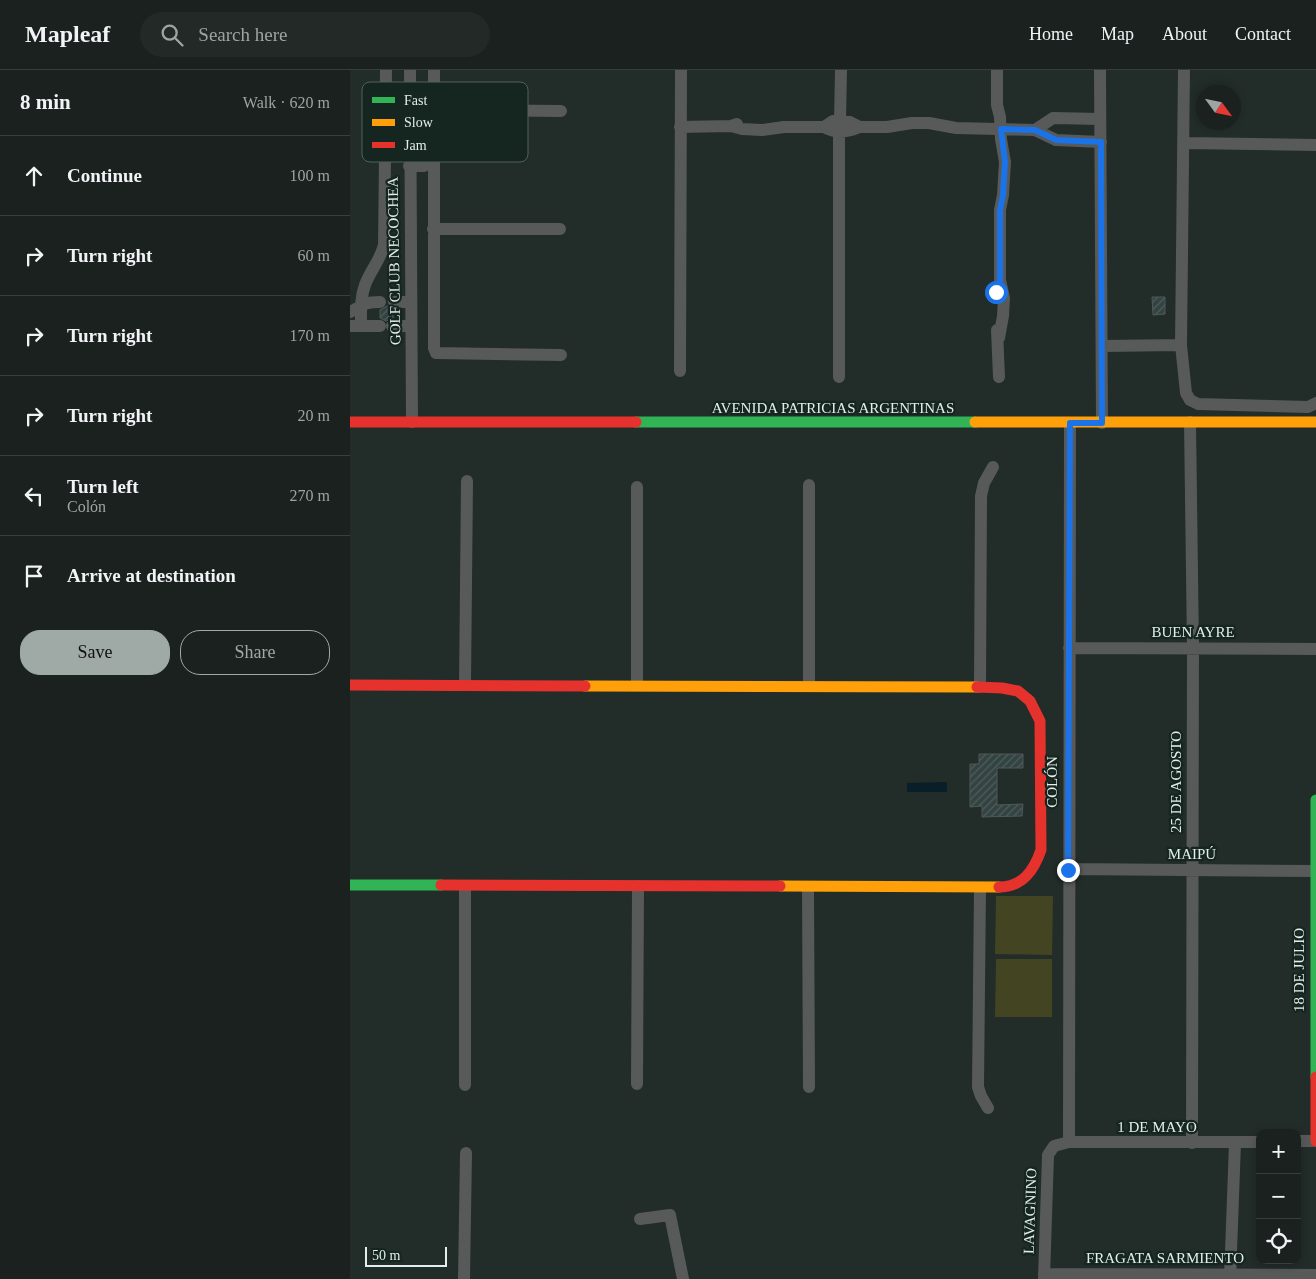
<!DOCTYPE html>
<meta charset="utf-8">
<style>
:root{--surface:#1a211e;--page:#232927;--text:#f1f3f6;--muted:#9fa3a4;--line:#383e3c;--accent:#9fa9a5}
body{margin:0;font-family:"Times New Roman",serif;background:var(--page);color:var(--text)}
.controls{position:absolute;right:15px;bottom:15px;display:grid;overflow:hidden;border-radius:10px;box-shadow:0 2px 8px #0003}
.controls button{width:45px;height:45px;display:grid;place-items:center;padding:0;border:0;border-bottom:1px solid var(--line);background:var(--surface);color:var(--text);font:25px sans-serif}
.compass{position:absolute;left:846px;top:15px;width:45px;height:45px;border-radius:50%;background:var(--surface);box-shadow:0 2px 8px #0003;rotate:123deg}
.scale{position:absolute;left:15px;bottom:12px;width:82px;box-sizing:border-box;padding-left:5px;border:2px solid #e3ede9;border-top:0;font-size:14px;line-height:18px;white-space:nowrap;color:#e3ede9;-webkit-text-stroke:4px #152520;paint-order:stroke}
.stop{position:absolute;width:15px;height:15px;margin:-11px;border:4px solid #1a73e8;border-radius:50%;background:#fff}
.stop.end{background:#1a73e8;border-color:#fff;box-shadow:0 1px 5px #0008}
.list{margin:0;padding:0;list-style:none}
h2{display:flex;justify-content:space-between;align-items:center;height:65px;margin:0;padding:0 20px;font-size:21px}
h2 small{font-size:16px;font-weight:400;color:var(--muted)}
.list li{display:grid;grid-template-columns:32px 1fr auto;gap:15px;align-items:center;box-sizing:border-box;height:80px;padding:0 20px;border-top:1px solid var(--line)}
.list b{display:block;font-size:19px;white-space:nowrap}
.list p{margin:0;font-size:16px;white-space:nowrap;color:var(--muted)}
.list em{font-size:16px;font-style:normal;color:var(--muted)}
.actions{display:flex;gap:10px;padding:15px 20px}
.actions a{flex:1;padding:11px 0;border:1px solid var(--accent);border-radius:20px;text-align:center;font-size:18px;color:var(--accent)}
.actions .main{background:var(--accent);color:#111}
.icon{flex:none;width:28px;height:28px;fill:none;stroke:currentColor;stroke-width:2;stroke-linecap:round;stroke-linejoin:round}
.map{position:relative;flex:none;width:966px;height:1209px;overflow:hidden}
header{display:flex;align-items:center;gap:30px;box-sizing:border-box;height:70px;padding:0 25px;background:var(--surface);border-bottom:1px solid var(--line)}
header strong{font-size:24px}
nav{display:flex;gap:28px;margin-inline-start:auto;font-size:18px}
.search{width:350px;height:45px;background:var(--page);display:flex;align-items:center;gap:12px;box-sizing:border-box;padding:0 18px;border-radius:28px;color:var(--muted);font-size:19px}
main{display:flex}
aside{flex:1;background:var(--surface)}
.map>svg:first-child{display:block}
.garden{fill:#434522}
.water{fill:#081e28}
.building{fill:url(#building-hatch);stroke:#515957}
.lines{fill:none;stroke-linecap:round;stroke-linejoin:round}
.street{stroke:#575a58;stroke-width:12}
.fast{stroke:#30b455;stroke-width:11}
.slow{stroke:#ff9f0a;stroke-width:11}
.jam{stroke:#e5322d;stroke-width:11}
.route{stroke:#1a73e8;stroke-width:6}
.labels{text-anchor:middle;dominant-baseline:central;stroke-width:4.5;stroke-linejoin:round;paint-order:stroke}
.street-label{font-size:15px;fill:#e3ede9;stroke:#152520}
.key{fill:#152520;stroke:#53615c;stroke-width:1}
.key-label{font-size:14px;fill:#e3ede9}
</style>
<header>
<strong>Mapleaf</strong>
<div class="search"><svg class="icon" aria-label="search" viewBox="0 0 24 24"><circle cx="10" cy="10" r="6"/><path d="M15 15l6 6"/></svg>Search here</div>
<nav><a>Home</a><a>Map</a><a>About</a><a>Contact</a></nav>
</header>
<main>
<aside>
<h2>8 min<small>Walk · 620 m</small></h2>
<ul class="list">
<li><svg class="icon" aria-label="ahead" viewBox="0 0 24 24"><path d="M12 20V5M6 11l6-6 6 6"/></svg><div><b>Continue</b></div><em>100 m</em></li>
<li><svg class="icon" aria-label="right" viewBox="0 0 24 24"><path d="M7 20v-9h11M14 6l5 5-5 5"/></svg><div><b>Turn right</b></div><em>60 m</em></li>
<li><svg class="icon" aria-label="right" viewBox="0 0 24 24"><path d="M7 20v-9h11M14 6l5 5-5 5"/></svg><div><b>Turn right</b></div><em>170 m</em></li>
<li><svg class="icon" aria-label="right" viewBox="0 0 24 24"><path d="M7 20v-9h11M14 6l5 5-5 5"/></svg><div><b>Turn right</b></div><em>20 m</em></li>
<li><svg class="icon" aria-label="left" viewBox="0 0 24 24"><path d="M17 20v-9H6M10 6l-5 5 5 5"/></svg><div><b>Turn left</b><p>Colón</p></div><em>270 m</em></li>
<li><svg class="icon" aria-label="arrive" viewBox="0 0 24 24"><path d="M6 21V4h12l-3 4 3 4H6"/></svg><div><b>Arrive at destination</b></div></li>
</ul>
<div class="actions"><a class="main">Save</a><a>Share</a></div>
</aside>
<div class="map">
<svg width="966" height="1209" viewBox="0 0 966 1209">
<defs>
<pattern id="building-hatch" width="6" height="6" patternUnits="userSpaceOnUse" patternTransform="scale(1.25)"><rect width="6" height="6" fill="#324341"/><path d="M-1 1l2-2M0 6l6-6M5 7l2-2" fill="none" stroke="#505e5c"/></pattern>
</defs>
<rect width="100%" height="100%" fill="#222c28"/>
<path class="garden" d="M 646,826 L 703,826 L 702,885 L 645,884 Z
M 646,889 L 702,889 L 702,947 L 645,947 Z"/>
<path class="water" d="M 597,712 L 597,722 L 557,722 L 557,713 Z"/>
<path class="building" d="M 802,227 L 815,227 L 815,244 L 803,245 Z
M 37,236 L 43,240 L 43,248 L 36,251 L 30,248 L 30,240 Z
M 629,684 L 673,684 L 673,698 L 647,698 L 647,735 L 673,734 L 672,746 L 632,747 L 632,736 L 620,737 L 620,694 L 629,694 Z"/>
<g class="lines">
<path class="street" d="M 60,0 L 62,352
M 84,0 L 84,278 L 86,283 L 211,285
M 647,0 L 647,35 L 650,47 L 651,69 L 655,92 L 653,125 L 650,140 L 650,210 L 654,228 L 653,246 L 649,268
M 750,0 L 752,353
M 834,0 L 831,275 L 836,323 L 840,330 L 848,334 L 958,337 L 966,333
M 84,40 L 211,41
M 490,52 L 491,0
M 381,56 L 392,59 L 412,60 L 434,57 L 474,57 L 483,51 L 500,52 L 510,57 C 498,62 485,64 474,57
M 330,57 L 381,56 L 387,54
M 510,57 L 537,57 L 562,53 L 579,53 L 606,58 L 685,60 L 706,70 L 751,72
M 685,60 L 703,48 L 750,49
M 489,62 L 489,307
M 834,73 L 966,75
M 59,96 L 74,96
M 83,159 L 210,159
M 44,232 L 61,232
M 0,242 C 13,235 15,232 30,232
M 11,255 C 11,242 10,228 15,215 C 20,201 30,191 34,175 L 36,0
M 0,256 L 30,256
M 42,256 L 61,256
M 647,260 L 649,307
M 752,276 L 831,275
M 330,301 L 331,0
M 840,352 L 843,578 L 842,1073
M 719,578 L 966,579
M 115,615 L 117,411
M 287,615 L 287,417
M 459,616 L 459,415
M 630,617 L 631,426 L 634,413 L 643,397
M 718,799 L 966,801
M 458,817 L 459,1017
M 630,818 L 628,1017 L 631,1026 L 638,1038
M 287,1014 L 288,816
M 115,1015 L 115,816
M 947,1071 L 965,1071
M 719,1072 L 720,353
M 290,1149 L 320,1145 L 333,1209
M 694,1204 L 966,1205
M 114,1209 L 116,1083
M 694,1209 L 698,1085 L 704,1076 L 719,1072 L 910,1072
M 880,1209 L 885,1073"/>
<path class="fast" d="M 286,352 L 625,352
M 966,730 L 966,1007
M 0,815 L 91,815"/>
<path class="slow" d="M 625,352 L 966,352
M 235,616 L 627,617
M 430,816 L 649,817"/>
<path class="jam" d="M 0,352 L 286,352
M 0,615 L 235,616
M 627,617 L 652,618 L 668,621 L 680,631 L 690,651 L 691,780 C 684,800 673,817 649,817
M 91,815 L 430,816
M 966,1007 L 966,1071"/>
</g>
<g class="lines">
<path class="route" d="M 646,222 L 650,210 L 650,140 L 653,125 L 655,92 L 651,59 L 685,60 L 706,70 L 751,72 L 752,353 L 720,353 L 718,800"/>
</g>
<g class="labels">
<g class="street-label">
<text transform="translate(44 191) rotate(-91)">GOLF CLUB NECOCHEA</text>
<text x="483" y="338">AVENIDA PATRICIAS ARGENTINAS</text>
<text x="843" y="562">BUEN AYRE</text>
<text transform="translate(702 712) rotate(-90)">COLÓN</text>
<text transform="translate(826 712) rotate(-90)">25 DE AGOSTO</text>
<text x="842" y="784">MAIPÚ</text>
<text transform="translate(949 900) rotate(-90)">18 DE JULIO</text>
<text x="807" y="1057">1 DE MAYO</text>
<text transform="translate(680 1141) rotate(-88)">LAVAGNINO</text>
<text x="815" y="1188">FRAGATA SARMIENTO</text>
</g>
</g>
<rect x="12" y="12" width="166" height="80" rx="8" class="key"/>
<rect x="22" y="27" width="23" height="6" fill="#30b455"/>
<rect x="22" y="49" width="23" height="7" fill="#ff9f0a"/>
<rect x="22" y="72" width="23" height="6" fill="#e5322d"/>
<g class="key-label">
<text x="54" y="35">Fast</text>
<text x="54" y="57">Slow</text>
<text x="54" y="80">Jam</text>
</g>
</svg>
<div class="controls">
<button>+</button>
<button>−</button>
<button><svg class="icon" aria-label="locate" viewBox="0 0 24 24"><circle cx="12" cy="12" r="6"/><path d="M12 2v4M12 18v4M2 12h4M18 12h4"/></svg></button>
</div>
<svg class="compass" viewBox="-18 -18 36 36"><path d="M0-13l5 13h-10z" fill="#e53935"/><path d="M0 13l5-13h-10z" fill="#9fa3a4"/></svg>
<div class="scale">50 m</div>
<div class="stop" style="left:646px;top:222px"></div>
<div class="stop end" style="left:718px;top:800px"></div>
</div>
</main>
